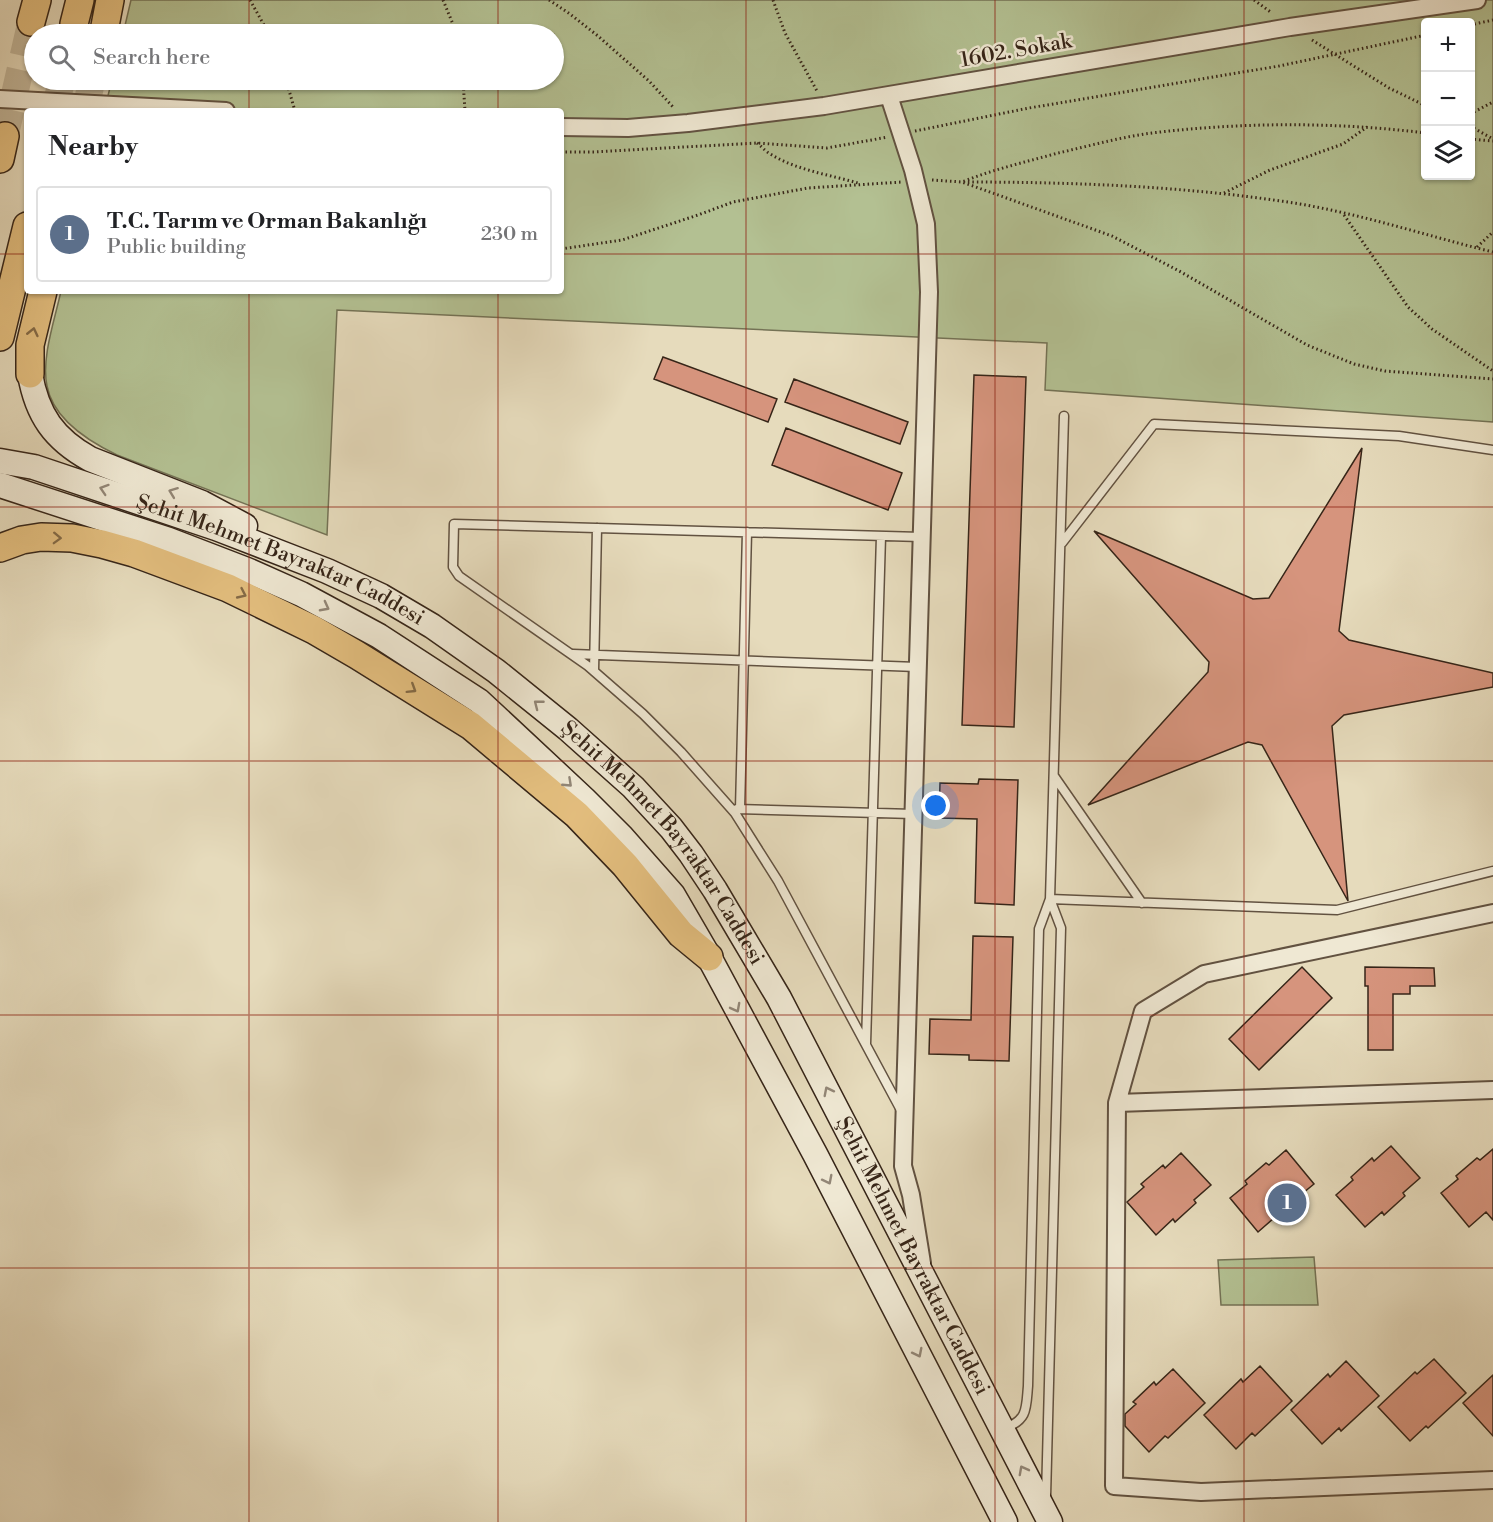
<!DOCTYPE html>
<meta charset="utf-8">
<style>
:root{--surface:#fff;--page:#f6f6f6;--text:#202124;--muted:#757577;--line:#e0e0e0;--accent:#8f2418}
body{margin:0;font-family:"Libre Bodoni",serif;background:var(--page);color:var(--text)}
.controls{position:absolute;right:18px;top:18px;display:grid;overflow:hidden;border-radius:6px;box-shadow:0 2px 4px #0004}
.controls button{width:54px;height:54px;display:grid;place-items:center;padding:0;border:0;border-bottom:2px solid var(--line);background:var(--surface);color:var(--text);font:30px sans-serif}
.you{position:absolute;left:936px;top:806px;width:21px;height:21px;margin:-15px;border:4px solid #fff;border-radius:50%;background:#1a73e8;box-shadow:0 0 0 9px #1a73e833}
.badge{display:grid;place-items:center;width:39px;height:39px;border-radius:50%;background:var(--accent);color:#fff;font-size:20px;font-weight:700}
.pin{position:absolute;translate:-50% -50%;border:3px solid #fff;box-shadow:0 2px 6px #0006}
.list{margin:0;padding:0;list-style:none}
h2{display:flex;justify-content:space-between;align-items:center;height:78px;margin:0;padding:0 24px;font-size:26px}
h2 small{font-size:20px;font-weight:400;color:var(--muted)}
.list li{display:grid;grid-template-columns:39px 1fr auto;gap:18px;align-items:center;box-sizing:border-box;height:96px;margin:0 12px 12px;padding:0 12px;border:2px solid var(--line);border-radius:6px}
.list b{display:block;font-size:22px;white-space:nowrap}
.list p{margin:0;font-size:20px;white-space:nowrap;color:var(--muted)}
.list em{font-size:20px;font-style:normal;color:var(--muted)}
.icon{flex:none;width:33px;height:33px;fill:none;stroke:currentColor;stroke-width:2;stroke-linecap:round;stroke-linejoin:round}
.map{position:relative;flex:none;width:1493px;height:1522px;overflow:hidden}
.search{position:absolute;background:var(--surface);box-shadow:0 2px 4px #0004;left:24px;top:24px;width:540px;height:66px;display:flex;align-items:center;gap:15px;box-sizing:border-box;padding:0 21px;border-radius:33px;color:var(--muted);font-size:22px}
.panel{position:absolute;background:var(--surface);box-shadow:0 2px 4px #0004;left:24px;top:108px;width:540px;height:186px;border-radius:6px}
.map>svg:first-child{display:block}
.green{fill:#b3c092;stroke:#747255;stroke-width:1.5;fill-rule:evenodd}
.building{fill:#d6947d;stroke:#362518;stroke-width:1.5}
.lines{fill:none;stroke-linecap:round;stroke-linejoin:round}
.primary-tunnel{stroke:#c3b79b;stroke-width:27;stroke-dasharray:27 14;stroke-linecap:butt}
.lane-casing{stroke:#625241;stroke-width:11}
.street-casing{stroke:#625241;stroke-width:20}
.secondary-casing{stroke:#362518;stroke-width:27}
.primary-casing{stroke:#362518;stroke-width:30}
.path{stroke:#362518;stroke-width:3;stroke-dasharray:1.5 3;stroke-linecap:butt}
.lane{stroke:#efe8d3;stroke-width:8}
.street{stroke:#efe8d3;stroke-width:16}
.secondary{stroke:#efe8d3;stroke-width:24}
.primary{stroke:#e3be7e;stroke-width:27}
.oneway{stroke:#846a46}
.oneway2{stroke:#928676}
.grid{fill:none;stroke:#8f2418;stroke-width:1.5;stroke-opacity:0.55}
.labels{text-anchor:middle;dominant-baseline:central;stroke-width:5;stroke-linejoin:round;paint-order:stroke}
.street-label{font-size:21px;fill:#362518;stroke:#efe8d3}
</style>
<div class="map">
<svg width="1493" height="1522" viewBox="0 0 1493 1522">
<rect width="100%" height="100%" fill="#e6dbbc"/>
<filter id="stains"><feTurbulence type="fractalNoise" baseFrequency=".00333" numOctaves="4"/><feColorMatrix values="0 0 0 0 .2 0 0 0 0 .09 0 0 0 0 .02 0 0 0 .5 -.17"/></filter>
<radialGradient id="worn" r=".72"><stop offset=".6" stop-color="#630" stop-opacity="0"/><stop offset="1" stop-color="#630" stop-opacity=".3"/></radialGradient>
<path class="green" d="M 131,0 L 1493,0 L 1493,422 L 1045,390 L 1047,343 L 337,310 L 327,535 L 117,455 C 90,442 53,419 47,386 C 41,358 55,319 61,291 L 561,291 L 561,111 L 104,111 L 112,80 L 554,80 L 554,34 L 123,34 ZM 1426,22 L 1470,22 L 1470,176 L 1426,176 Z
M 1314,1257 L 1318,1305 L 1221,1305 L 1218,1260 Z"/>
<path class="building" d="M 663,357 L 777,399 L 768,422 L 654,379 Z
M 974,375 L 1026,377 L 1014,727 L 962,725 Z
M 794,379 L 908,422 L 900,444 L 785,402 Z
M 786,428 L 902,473 L 888,510 L 772,465 Z
M 1362,448 L 1339,631 L 1349,640 L 1493,673 L 1493,687 L 1344,715 L 1332,726 L 1348,901 L 1262,745 L 1248,742 L 1088,805 L 1208,672 L 1209,662 L 1094,531 L 1253,599 L 1269,598 Z
M 979,779 L 1018,780 L 1014,905 L 975,903 L 977,819 L 939,818 L 940,783 L 978,784 Z
M 973,936 L 1013,937 L 1009,1061 L 969,1060 L 969,1055 L 929,1054 L 930,1019 L 971,1020 Z
M 1302,967 L 1332,998 L 1259,1070 L 1229,1039 Z
M 1365,967 L 1434,968 L 1435,986 L 1410,986 L 1410,994 L 1393,994 L 1393,1050 L 1368,1050 L 1368,986 L 1365,986 Z
M 1391,1146 L 1420,1178 L 1403,1193 L 1405,1196 L 1384,1215 L 1382,1212 L 1365,1227 L 1336,1195 L 1353,1180 L 1351,1177 L 1372,1158 L 1374,1161 Z
M 1493,1149 L 1493,1220 L 1486,1212 L 1469,1227 L 1441,1193 L 1458,1179 L 1456,1176 L 1477,1158 L 1480,1160 Z
M 1286,1150 L 1314,1184 L 1297,1198 L 1299,1201 L 1277,1219 L 1275,1217 L 1258,1232 L 1230,1198 L 1247,1184 L 1245,1181 L 1266,1163 L 1269,1165 Z
M 1181,1153 L 1211,1185 L 1194,1200 L 1196,1203 L 1175,1222 L 1173,1219 L 1156,1235 L 1127,1202 L 1144,1187 L 1141,1184 L 1163,1165 L 1165,1168 Z
M 1434,1359 L 1466,1393 L 1428,1428 L 1426,1426 L 1410,1441 L 1378,1407 L 1415,1372 L 1417,1374 Z
M 1346,1361 L 1379,1396 L 1341,1431 L 1339,1428 L 1322,1444 L 1291,1410 L 1328,1374 L 1330,1377 Z
M 1260,1366 L 1292,1401 L 1255,1436 L 1252,1433 L 1236,1449 L 1204,1415 L 1241,1379 L 1243,1382 Z
M 1173,1369 L 1205,1403 L 1168,1438 L 1165,1436 L 1149,1452 L 1125,1426 L 1125,1414 L 1136,1404 L 1133,1402 L 1154,1382 L 1156,1385 Z
M 1493,1375 L 1493,1436 L 1463,1403 Z"/>
<g class="lines">
<path class="primary-tunnel" d="M 54,111 L 62,80
M 85,111 L 92,80
M 5,136 L 31,22"/>
<g class="lane-casing">
<path id="lane" d="M 1062,543 L 1154,424 L 1399,436 L 1493,450
M 573,654 L 917,667
M 594,671 L 597,528
M 1054,776 L 1142,903
M 737,809 L 913,814
M 740,809 L 747,532
M 1050,899 L 1337,910 L 1493,871
M 866,1044 L 881,536
M 902,1112 L 778,881 L 735,813 L 681,752 L 643,714 L 588,666 L 459,576 L 453,567 L 454,524 L 921,537
M 1005,1428 C 1028,1420 1026,1408 1028,1386 L 1039,929 L 1050,899 L 1064,416
M 1046,1497 L 1061,928 L 1050,899"/>
</g>
<g class="street-casing">
<path id="street" d="M 889,96 L 913,170 L 926,224 L 929,292 L 903,1166 L 911,1195 L 922,1263
M 0,99 L 226,111
M 561,127 L 628,128 L 688,123 L 824,106 L 1290,27 L 1477,0
M 1493,913 L 1204,974 L 1143,1011 L 1117,1103 L 1114,1486 L 1201,1492 L 1493,1480
M 1117,1103 L 1493,1090"/>
</g>
<g class="secondary-casing">
<g id="secondary">
<path d="M 30,374 C 37,415 54,439 90,459 L 202,503 L 245,526"/>
<path id="s1" d="M 0,461 L 34,467 L 216,528 L 327,571 L 381,596 L 432,626 L 496,671 L 568,729 L 633,787 L 671,828 L 691,854 L 715,890 L 779,998 L 1050,1522"/>
<path d="M 0,485 L 169,540 L 247,570 L 301,594 L 379,636 L 479,701 L 584,799 L 621,836 L 673,895 L 709,957 L 815,1154 L 1005,1522"/>
</g>
</g>
<g class="primary-casing">
<path id="primary" d="M 31,22 L 37,0
M 74,24 L 80,0
M 105,26 L 110,0
M 0,159 L 5,136
M 0,337 L 27,226
M 30,374 L 30,345 L 43,291
M 0,548 L 22,540 L 41,537 L 72,538 L 102,544 L 134,553 L 228,588 L 314,630 L 357,655 L 471,726 L 577,815 L 625,865 L 681,934 L 709,957"/>
</g>
<path class="path" d="M 250,0 L 269,34
M 443,0 L 457,34
M 549,0 L 570,14 L 598,36 L 649,81 L 674,108
M 773,0 L 785,33 L 817,91
M 1254,0 L 1272,13
M 1470,25 L 1493,20
M 1312,40 L 1389,88 L 1426,106
M 286,80 L 295,111
M 463,80 L 465,111
M 1470,114 L 1493,102
M 1470,126 L 1493,139
M 915,131 L 1029,108 L 1279,66 L 1426,35
M 1426,133 C 1335,122 1243,122 1152,133 C 1121,137 1089,146 1058,153 C 1026,162 994,169 962,182 C 1073,182 1184,186 1294,203 C 1362,214 1427,236 1493,252
M 1470,139 L 1493,141
M 757,143 C 762,147 766,152 772,155 C 797,170 830,175 858,183
M 561,152 L 594,152 L 757,143 L 827,148 L 888,137
M 932,180 L 962,182 L 1112,236 L 1181,272 L 1307,345 L 1354,364 L 1385,371 L 1493,379
M 1224,193 L 1270,170 L 1343,144 L 1367,127
M 1344,215 L 1408,307 L 1432,329 L 1493,371
M 1477,247 L 1493,232
M 561,249 L 622,240 L 698,215 L 733,202 L 808,188 L 902,182"/>
<use href="#lane" class="lane"/>
<use href="#street" class="street"/>
<use href="#secondary" class="secondary"/>
<use href="#primary" class="primary"/>
</g>
<defs><path id="oneway-chevron" d="M-2-3.5L2.5 0L-2 3.5" fill="none" stroke-width="1.6" stroke-linecap="round" stroke-linejoin="round" transform="scale(1.5)"/></defs>
<g class="oneway">
<use href="#oneway-chevron" transform="translate(33 332) rotate(-77)"/>
<use href="#oneway-chevron" transform="translate(57 538) rotate(2)"/>
<use href="#oneway-chevron" transform="translate(242 594) rotate(25)"/>
<use href="#oneway-chevron" transform="translate(412 689) rotate(32)"/>
</g>
<g class="oneway2">
<use href="#oneway-chevron" transform="translate(104 489) rotate(-162)"/>
<use href="#oneway-chevron" transform="translate(173 492) rotate(-159)"/>
<use href="#oneway-chevron" transform="translate(325 607) rotate(28)"/>
<use href="#oneway-chevron" transform="translate(538 704) rotate(-142)"/>
<use href="#oneway-chevron" transform="translate(568 783) rotate(43)"/>
<use href="#oneway-chevron" transform="translate(736 1008) rotate(62)"/>
<use href="#oneway-chevron" transform="translate(828 1091) rotate(-117)"/>
<use href="#oneway-chevron" transform="translate(828 1180) rotate(63)"/>
<use href="#oneway-chevron" transform="translate(918 1353) rotate(63)"/>
<use href="#oneway-chevron" transform="translate(1023 1470) rotate(-118)"/>
</g>
<path class="grid" d="M 249,0 L 249,34M 498,0 L 498,34M 746,0 L 746,1522M 995,0 L 995,1522M 1244,0 L 1244,1522M 249,80 L 249,111M 498,80 L 498,111M 0,254 L 27,254M 561,254 L 1493,254M 249,291 L 249,1522M 498,291 L 498,1522M 0,507 L 1493,507M 0,761 L 1493,761M 0,1015 L 1493,1015M 0,1268 L 1493,1268"/>
<g class="labels">
<g class="street-label">
<text transform="translate(1016 51) rotate(-10)">1602. Sokak</text>
<text stroke="none"><textPath href="#s1" startOffset="298">Şehit Mehmet Bayraktar Caddesi</textPath></text>
<text stroke="none"><textPath href="#s1" startOffset="784">Şehit Mehmet Bayraktar Caddesi</textPath></text>
<text stroke="none"><textPath href="#s1" startOffset="1270">Şehit Mehmet Bayraktar Caddesi</textPath></text>
</g>
</g>
<rect width="100%" height="100%" filter="url(#stains)"/>
<rect width="100%" height="100%" fill="url(#worn)"/>
</svg>
<div class="controls">
<button>+</button>
<button>−</button>
<button><svg class="icon" aria-label="layers" viewBox="0 0 24 24"><path d="M12 4l9 5-9 5-9-5zM3 14l9 5 9-5"/></svg></button>
</div>
<div class="you"></div>
<div class="pin badge" style="left:1287px;top:1203px;background:#5c6f8a">1</div>
<div class="search"><svg class="icon" aria-label="search" viewBox="0 0 24 24"><circle cx="10" cy="10" r="6"/><path d="M15 15l6 6"/></svg>Search here</div>
<section class="panel">
<h2>Nearby<small></small></h2>
<ul class="list">
<li><span class="badge" style="background:#5c6f8a">1</span><div><b>T.C. Tarım ve Orman Bakanlığı</b><p>Public building</p></div><em>230 m</em></li>
</ul>
</section>
</div>
